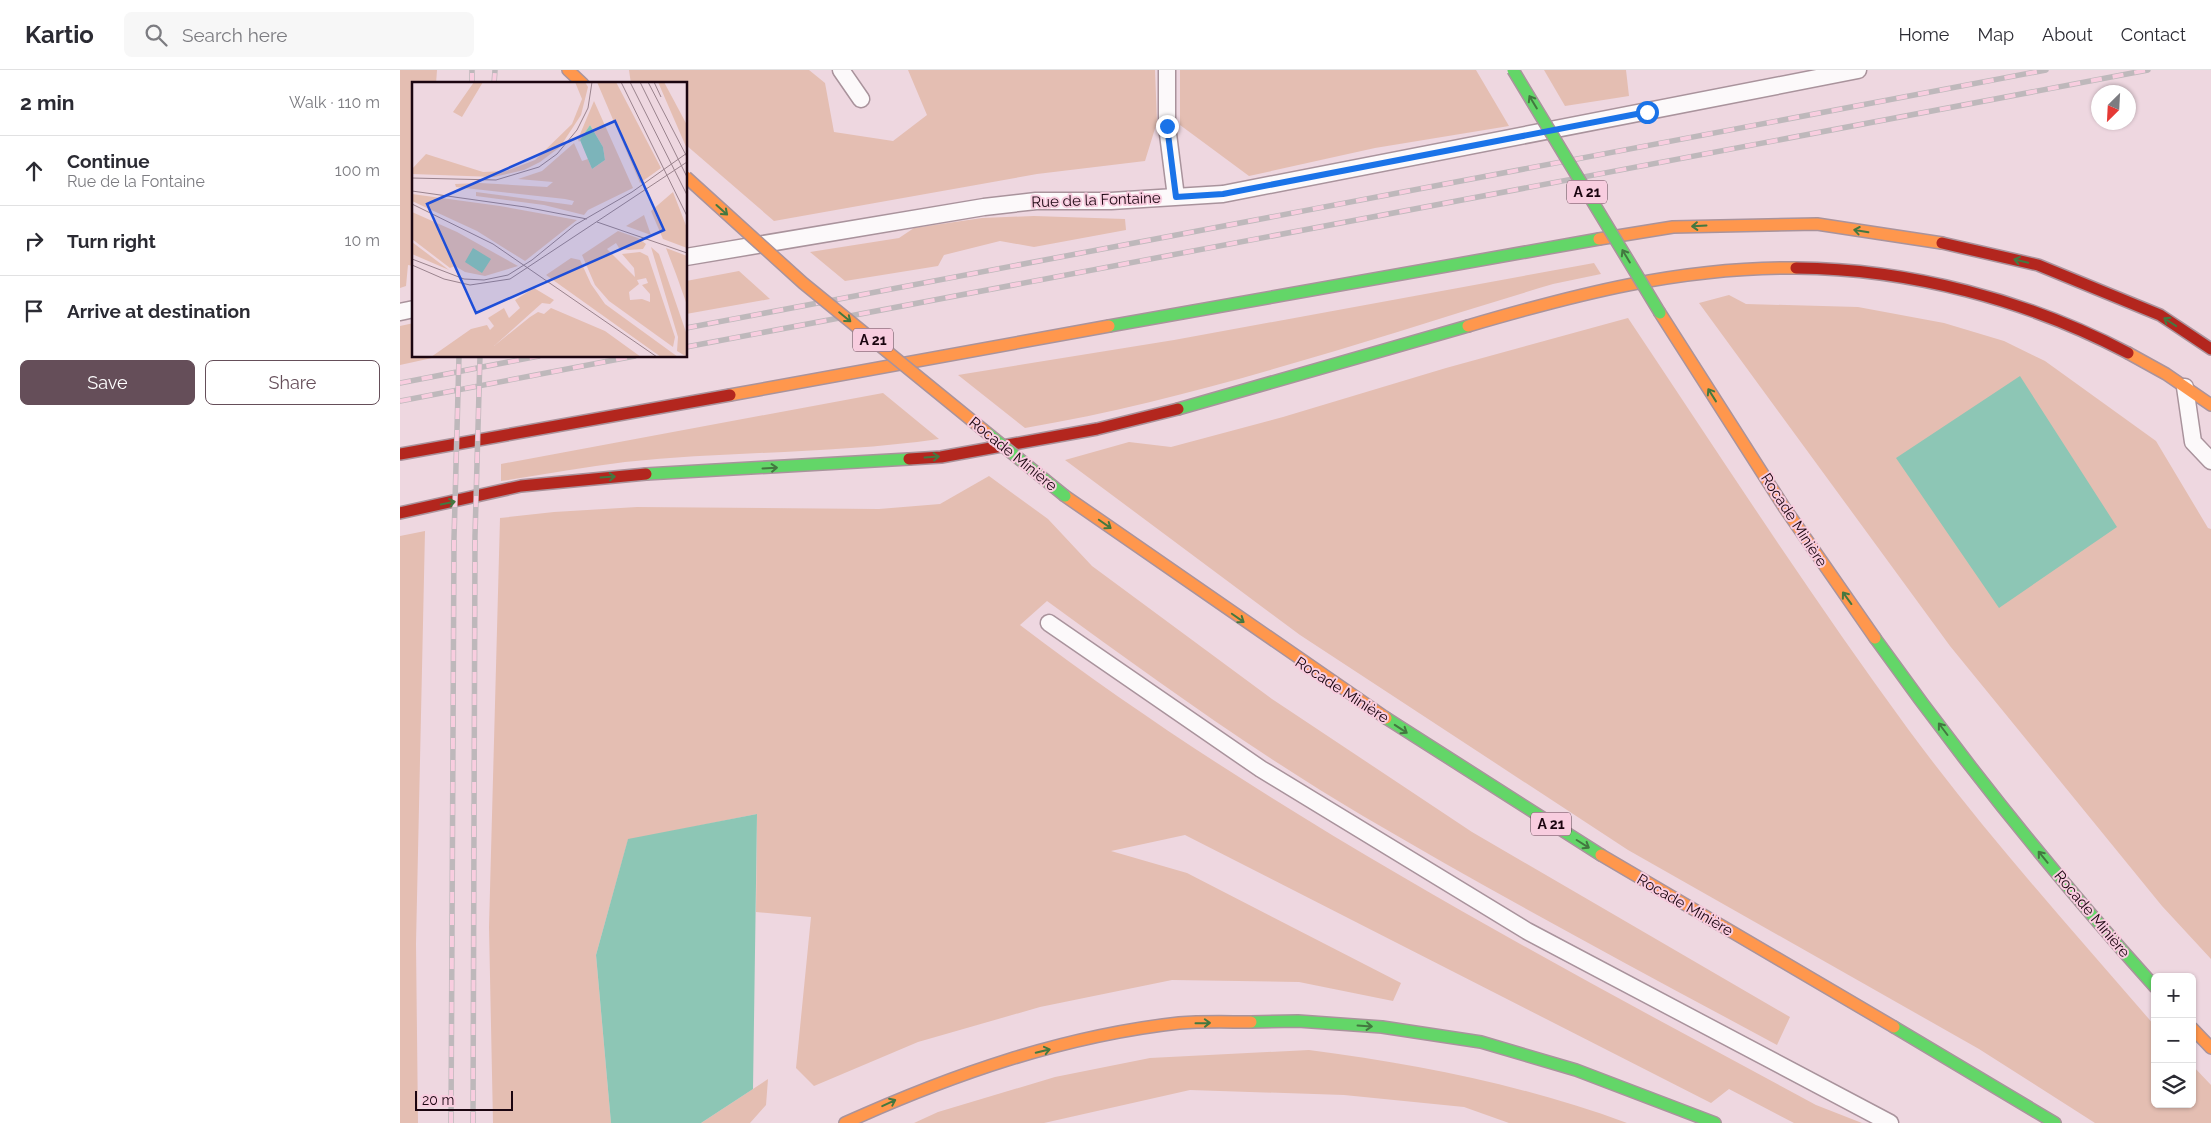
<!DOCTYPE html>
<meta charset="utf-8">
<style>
:root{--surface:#fff;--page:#f7f7f7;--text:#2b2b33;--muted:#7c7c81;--line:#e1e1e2;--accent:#654e59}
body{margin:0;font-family:Raleway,sans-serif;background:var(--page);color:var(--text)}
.controls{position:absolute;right:15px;bottom:15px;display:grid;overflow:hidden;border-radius:8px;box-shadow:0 1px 4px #0004}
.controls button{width:45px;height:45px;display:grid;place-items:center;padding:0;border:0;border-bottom:1px solid var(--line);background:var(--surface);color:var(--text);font:25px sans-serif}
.compass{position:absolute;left:1691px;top:15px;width:45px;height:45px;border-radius:50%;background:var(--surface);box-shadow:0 1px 4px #0004;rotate:204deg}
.scale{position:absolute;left:15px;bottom:12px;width:98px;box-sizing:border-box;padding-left:5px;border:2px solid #1b0510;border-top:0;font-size:14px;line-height:18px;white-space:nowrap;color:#1b0510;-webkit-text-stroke:4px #f8cddf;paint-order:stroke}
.stop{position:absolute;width:15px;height:15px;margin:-11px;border:4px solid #1a73e8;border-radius:50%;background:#fff}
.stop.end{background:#1a73e8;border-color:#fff;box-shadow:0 1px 5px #0008}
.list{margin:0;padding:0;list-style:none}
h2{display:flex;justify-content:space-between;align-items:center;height:65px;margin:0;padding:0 20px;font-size:21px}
h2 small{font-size:16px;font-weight:400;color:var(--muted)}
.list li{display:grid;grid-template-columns:32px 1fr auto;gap:15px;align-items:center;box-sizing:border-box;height:70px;padding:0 20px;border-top:1px solid var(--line)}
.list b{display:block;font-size:19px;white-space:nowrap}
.list p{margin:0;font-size:16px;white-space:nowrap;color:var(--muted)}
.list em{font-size:16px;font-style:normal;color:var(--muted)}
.actions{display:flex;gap:10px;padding:15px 20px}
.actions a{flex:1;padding:11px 0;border:1px solid var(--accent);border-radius:8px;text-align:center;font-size:18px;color:var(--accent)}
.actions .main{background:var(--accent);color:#fff}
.icon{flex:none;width:28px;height:28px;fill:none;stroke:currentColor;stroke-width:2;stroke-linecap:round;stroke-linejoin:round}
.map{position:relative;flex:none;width:1811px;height:1053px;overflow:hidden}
header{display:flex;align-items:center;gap:30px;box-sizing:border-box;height:70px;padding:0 25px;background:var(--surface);border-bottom:1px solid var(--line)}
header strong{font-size:24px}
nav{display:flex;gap:28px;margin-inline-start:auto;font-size:18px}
.search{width:350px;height:45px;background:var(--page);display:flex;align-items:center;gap:12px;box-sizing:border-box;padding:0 18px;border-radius:8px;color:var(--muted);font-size:19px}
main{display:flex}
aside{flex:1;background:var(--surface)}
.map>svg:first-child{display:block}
.green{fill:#e4beb2}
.water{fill:#8dc6b5}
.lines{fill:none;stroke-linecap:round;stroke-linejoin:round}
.lane-casing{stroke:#a9939c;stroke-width:19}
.fast-casing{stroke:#a9939c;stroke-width:14}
.slow-casing{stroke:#a9939c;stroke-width:14}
.jam-casing{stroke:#a9939c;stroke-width:14}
.lane{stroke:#fcf9fa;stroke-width:16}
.fast{stroke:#63d668;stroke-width:11}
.slow{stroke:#ff974d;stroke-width:11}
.jam{stroke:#b3261e;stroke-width:11}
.rail-casing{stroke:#beb8bb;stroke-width:5.5}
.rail{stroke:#f8cddf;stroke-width:4;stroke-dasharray:11;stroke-linecap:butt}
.fast-bridge-casing{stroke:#a9939c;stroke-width:14;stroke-linecap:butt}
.slow-bridge-casing{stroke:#a9939c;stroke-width:14;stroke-linecap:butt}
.fast-bridge{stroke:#63d668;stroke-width:11}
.slow-bridge{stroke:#ff974d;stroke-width:11}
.oneway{stroke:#437840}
.route{stroke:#1a73e8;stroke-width:6}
.labels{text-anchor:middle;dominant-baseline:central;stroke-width:4;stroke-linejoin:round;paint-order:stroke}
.shield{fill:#f8cddf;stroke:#5d414e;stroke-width:1}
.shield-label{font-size:14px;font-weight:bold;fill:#1b0510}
.street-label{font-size:15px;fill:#1b0510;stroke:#f8cddf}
.inset-road{fill:none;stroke:#9a838d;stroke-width:1}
.view{fill:#1d4ed8;fill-opacity:0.15;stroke:#1d4ed8;stroke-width:2.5}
.inset-edge{fill:none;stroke:#1b0510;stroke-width:2.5}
</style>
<header>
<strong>Kartio</strong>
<div class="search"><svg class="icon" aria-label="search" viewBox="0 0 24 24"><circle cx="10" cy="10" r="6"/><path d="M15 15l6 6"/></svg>Search here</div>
<nav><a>Home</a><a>Map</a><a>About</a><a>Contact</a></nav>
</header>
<main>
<aside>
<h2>2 min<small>Walk · 110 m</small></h2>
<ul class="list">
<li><svg class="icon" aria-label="ahead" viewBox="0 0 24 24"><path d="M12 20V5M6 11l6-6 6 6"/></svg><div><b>Continue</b><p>Rue de la Fontaine</p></div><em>100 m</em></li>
<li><svg class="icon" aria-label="right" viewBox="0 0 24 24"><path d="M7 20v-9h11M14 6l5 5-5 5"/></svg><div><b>Turn right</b></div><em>10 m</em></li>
<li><svg class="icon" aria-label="arrive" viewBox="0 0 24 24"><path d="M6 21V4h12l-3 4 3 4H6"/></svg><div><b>Arrive at destination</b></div></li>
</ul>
<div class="actions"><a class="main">Save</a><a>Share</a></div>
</aside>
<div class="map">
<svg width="1811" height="1053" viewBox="0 0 1811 1053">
<rect width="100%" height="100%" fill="#eed7e0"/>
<path class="green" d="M 0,0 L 37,0 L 36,14 L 14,14 L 14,196 L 8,195 L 6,216 L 0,218 Z
M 229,0 L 409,0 L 425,13 L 434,62 L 493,71 L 527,45 L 508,0 L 755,0 L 757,52 L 745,91 L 637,104 L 374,151 L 286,75 L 286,14 L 231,14 Z
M 780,0 L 1076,0 L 1109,56 L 975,78 L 849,106 L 780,55 Z
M 1144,0 L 1226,0 L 1229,26 L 1165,36 Z
M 634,146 L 725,149 L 726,160 L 634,177 L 600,171 L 544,185 L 538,196 L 445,211 L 410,182 L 499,168 L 514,158 L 582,148 Z
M 1194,193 L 1201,204 L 1153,214 C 979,266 805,327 625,358 L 558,305 L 774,270 Z
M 339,201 L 370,229 L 286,244 L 286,211 Z
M 1329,225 L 1346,234 L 1458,237 L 1544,253 L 1604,271 L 1645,291 L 1756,371 L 1808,458 L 1811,459 L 1811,889 L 1762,836 L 1550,576 L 1299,233 Z
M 1228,248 C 1320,386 1410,525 1508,659 C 1584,762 1671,859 1755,956 L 1755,1034 L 1792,1034 L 1792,995 L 1811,1015 L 1811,1053 L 1695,1053 L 1579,979 L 1228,780 L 900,565 L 665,390 L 729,372 L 771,377 L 883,347 L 1046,298 Z
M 14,253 L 14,286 L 32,288 L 0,295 L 0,256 Z
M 483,323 L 539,369 C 435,384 329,381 225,392 C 184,397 142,405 101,411 L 101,394 Z
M 589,406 L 648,449 L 692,496 L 872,629 L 1072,762 L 1390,947 L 1377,975 C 1238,900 1099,826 963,746 C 853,681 750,606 647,531 L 620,555 C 867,743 1144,888 1416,1035 L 1462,1053 L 1394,1053 L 1329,1019 L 1311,1033 L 785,765 L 711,781 L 787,803 L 1001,913 L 993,931 L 899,912 L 772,910 L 640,937 L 518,972 L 414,1016 L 396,998 L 411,847 L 356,842 L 357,744 L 228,770 L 196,885 L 211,1053 L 93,1053 L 89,857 L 100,448 L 154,442 L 237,437 L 479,439 L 540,434 Z
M 25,461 L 16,874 L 18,1053 L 0,1053 L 0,466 Z
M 909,980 C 1017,994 1124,1015 1227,1053 L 1109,1053 L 1064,1037 L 944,1025 L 790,1020 L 644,1053 L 514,1053 L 538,1042 L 655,1007 L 750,988 Z
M 368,1009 L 366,1035 L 350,1053 L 301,1053 Z"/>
<path class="water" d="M 1620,306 L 1717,457 L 1599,538 L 1496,388 Z
M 357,744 L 353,1019 L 301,1053 L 211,1053 L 196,885 L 228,769 Z"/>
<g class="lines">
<g class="lane-casing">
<path id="lane" d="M 441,0 L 461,29
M 767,0 L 767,56 L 776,127
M 286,187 L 584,137 L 636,131 L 711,131 L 823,124 L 1458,0
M 0,242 L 14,239
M 1785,317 L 1793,372 L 1811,391
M 649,553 L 861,699 L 1127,861 L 1490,1053"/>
</g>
<g class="fast-casing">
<path id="fast" d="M 709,256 L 1199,169
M 778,339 L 1068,256
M 246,404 L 509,389
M 1475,568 C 1562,690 1655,806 1755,917
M 986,648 L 1201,785
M 851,952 L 898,951 L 982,957 L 1081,972 L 1176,1000 L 1315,1053
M 1494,957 L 1655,1053"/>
</g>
<g class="slow-casing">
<path id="slow" d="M 168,0 L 183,14
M 1199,169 L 1273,157 L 1417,154 L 1542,173
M 1260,243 L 1384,437 L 1475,568
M 1068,256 C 1177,224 1281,197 1396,198
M 1728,283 L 1766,304 L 1811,335
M 330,325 L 709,256
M 665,426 L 986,648
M 1201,785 L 1494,957
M 1792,958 L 1811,978
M 445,1053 C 551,1005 662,966 779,953 C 803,951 828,952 851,952"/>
</g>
<g class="jam-casing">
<path id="jam" d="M 1542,173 L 1638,195 L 1760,245 L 1811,279
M 1396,198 C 1510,199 1627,230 1728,283
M 0,384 L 330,325
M 509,389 L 541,387 L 697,359 L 778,339
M 0,443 L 121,416 L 246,404"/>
</g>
<use href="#lane" class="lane"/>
<use href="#fast" class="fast"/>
<use href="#slow" class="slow"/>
<use href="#jam" class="jam"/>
<g class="rail-casing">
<path id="rail" d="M 72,14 L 72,0
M 94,14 L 95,0
M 286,258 L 1646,0
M 286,277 L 1748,0
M 0,313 L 139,286
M 0,331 L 235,286
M 51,1053 L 54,469 L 59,286
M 73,1053 L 75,466 L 80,286"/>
</g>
<use href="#rail" class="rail"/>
<g class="fast-bridge-casing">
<path id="fast-bridge" d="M 1113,0 L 1260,243
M 586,362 L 665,426"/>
</g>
<g class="slow-bridge-casing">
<path id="slow-bridge" d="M 286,107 L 403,213 L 586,362"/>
</g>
<use href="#fast-bridge" class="fast-bridge"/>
<use href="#slow-bridge" class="slow-bridge"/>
</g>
<defs><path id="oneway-shaft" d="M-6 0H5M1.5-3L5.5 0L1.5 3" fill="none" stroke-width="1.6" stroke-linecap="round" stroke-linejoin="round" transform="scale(1.25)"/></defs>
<g class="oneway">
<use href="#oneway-shaft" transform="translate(1133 32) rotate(-121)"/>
<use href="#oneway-shaft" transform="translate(322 140) rotate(42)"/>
<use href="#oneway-shaft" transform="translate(1299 156) rotate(177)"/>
<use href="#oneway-shaft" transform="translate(1461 161) rotate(-171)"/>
<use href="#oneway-shaft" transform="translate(1226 186) rotate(-121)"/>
<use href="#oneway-shaft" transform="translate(1621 191) rotate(-167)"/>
<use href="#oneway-shaft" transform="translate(445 247) rotate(39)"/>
<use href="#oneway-shaft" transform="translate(1770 252) rotate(-146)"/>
<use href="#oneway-shaft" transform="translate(1312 325) rotate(-122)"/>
<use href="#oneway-shaft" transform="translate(532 387) rotate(-4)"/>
<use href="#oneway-shaft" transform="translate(370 398) rotate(-3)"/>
<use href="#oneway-shaft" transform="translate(208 407) rotate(-4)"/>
<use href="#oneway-shaft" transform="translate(48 433) rotate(-12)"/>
<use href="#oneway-shaft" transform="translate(705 454) rotate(35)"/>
<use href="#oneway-shaft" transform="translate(1447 528) rotate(-126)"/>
<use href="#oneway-shaft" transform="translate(838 548) rotate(35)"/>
<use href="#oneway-shaft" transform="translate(1001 659) rotate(33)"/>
<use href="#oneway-shaft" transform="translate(1543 659) rotate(-127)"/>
<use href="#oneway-shaft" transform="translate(1183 774) rotate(32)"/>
<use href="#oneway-shaft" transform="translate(1643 787) rotate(-129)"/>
<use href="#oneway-shaft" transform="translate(803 953) rotate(-1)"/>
<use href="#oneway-shaft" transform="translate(965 956) rotate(4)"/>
<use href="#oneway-shaft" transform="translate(643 981) rotate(-14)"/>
<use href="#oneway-shaft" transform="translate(489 1033) rotate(-25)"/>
</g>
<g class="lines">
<path class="route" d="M 767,56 L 776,127 L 823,124 L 1247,42"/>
</g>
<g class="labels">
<g class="shield">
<rect x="1167" y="110.5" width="40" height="23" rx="4"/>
<rect x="453" y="258.5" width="40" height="23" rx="4"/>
<rect x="1131" y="742.5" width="40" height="23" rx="4"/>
</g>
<g class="shield-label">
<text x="1187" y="122">A 21</text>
<text x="473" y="270">A 21</text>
<text x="1151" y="754">A 21</text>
</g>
<g class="street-label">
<text transform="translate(696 130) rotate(-2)">Rue de la Fontaine</text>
<text transform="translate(613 384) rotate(39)">Rocade Minière</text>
<text transform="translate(1394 450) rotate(57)">Rocade Minière</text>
<text transform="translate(942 620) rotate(33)">Rocade Minière</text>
<text transform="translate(1285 835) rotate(30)">Rocade Minière</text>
<text transform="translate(1692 844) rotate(50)">Rocade Minière</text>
</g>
</g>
<g transform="translate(12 12)">
<rect width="275" height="275" fill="#eed7e0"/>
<path d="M 62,0 L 71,0 L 50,35 L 41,30 ZM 163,0 L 173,0 L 176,5 L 169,33 L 148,65 L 128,80 L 112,88 L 82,95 L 0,92 L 0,87 L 14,72 L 71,90 L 94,89 L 123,78 L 160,42 L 170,17 ZM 185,0 L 204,0 L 249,86 L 228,101 ZM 246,0 L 252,0 L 275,43 L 275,67 ZM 182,19 L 221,106 L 176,128 L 172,133 L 132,123 L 64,114 L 64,110 L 160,123 L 162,119 L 153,117 L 44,105 L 43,102 L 68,101 L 135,105 L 141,100 L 106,97 L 130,89 L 162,61 L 170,79 L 176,77 L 180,87 L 193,78 L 191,65 L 178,43 L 167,60 L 166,57 ZM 261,110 L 275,146 L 275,166 L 251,157 L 239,129 ZM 0,112 L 88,124 L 165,138 L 113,179 L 65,149 L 0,119 ZM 0,130 L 45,150 L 106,184 L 73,194 L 53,190 L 43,184 L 38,186 L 0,157 ZM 232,133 L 239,153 L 214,144 ZM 206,149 L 226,156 L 234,162 L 231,167 L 216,168 L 207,166 L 204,161 L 195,167 L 223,195 L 222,186 L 210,172 L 228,170 L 236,174 L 263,255 L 261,265 L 197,219 L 183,203 L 170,173 ZM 234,196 L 236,201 L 230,203 L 238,212 L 238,220 L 230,217 L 218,218 L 217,210 L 227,202 L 225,198 ZM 0,160 L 37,188 L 0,172 ZM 239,165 L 247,172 L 275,253 L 275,275 L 265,269 L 266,255 ZM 254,166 L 275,174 L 275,223 L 264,192 ZM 159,176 L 168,178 L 179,202 L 193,222 L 266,275 L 249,275 L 134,193 ZM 122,206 L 142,218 L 138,222 L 130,221 L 82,264 L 118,235 L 126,230 L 132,232 L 139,226 L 193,249 L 229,275 L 19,275 L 59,247 L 75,243 L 78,248 L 82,244 L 76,236 L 92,226 L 97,236 L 108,226 L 103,218 Z" fill="#e4beb2" fill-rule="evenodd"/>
<path d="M 178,43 L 191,65 L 193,78 L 180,87 L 168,58 ZM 61,166 L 79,177 L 70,191 L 53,180 Z" fill="#8dc6b5"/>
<path class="inset-road" d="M 209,0 L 275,134M 218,0 L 275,113M 228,0 L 275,95M 236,0 L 275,75M 242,0 L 249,15M 0,96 L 84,98 L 127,85 L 145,72 L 165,48 L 176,26 L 180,0M 0,109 L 113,125 L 175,137M 0,122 L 81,162 L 245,275M 185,140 L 275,171M 0,177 L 52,197 L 72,198 L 96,193 L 120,178 L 163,143 L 220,110 L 275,71M 0,183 L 32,197 L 58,203 L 98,197 L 275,80"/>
<path class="view" d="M 203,39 L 252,148 L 64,231 L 15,122 Z"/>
<rect width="275" height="275" class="inset-edge"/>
</g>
</svg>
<div class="controls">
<button>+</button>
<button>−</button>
<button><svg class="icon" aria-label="layers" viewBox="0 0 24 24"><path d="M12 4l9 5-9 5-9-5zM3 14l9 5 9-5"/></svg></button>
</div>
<svg class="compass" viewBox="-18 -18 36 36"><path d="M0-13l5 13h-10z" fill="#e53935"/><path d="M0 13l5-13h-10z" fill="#7c7c81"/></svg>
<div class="scale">20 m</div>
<div class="stop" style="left:1247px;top:42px"></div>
<div class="stop end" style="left:767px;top:56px"></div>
</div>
</main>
